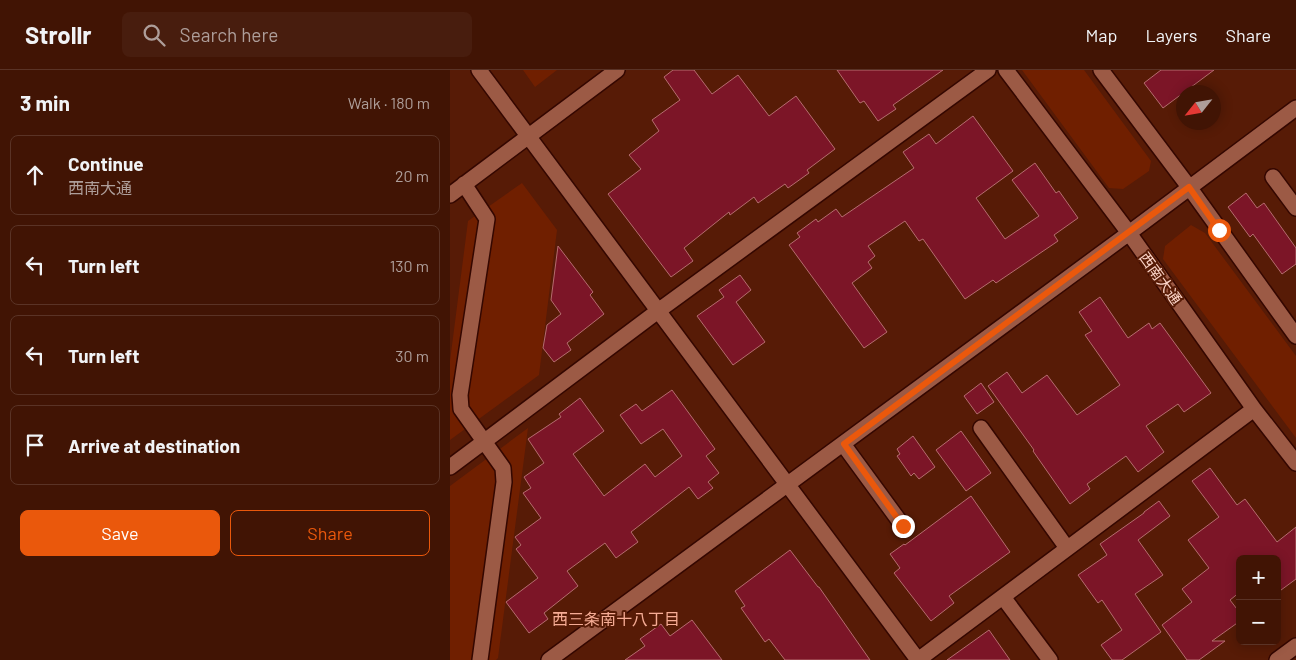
<!DOCTYPE html>
<meta charset="utf-8">
<style>
:root{--surface:#411404;--page:#481d0e;--text:#f1f3f6;--muted:#ae9e9a;--line:#5a3326;--accent:#ea580c}
body{margin:0;font-family:Barlow,"Noto Sans JP",sans-serif;background:var(--page);color:var(--text)}
.controls{position:absolute;right:15px;bottom:15px;display:grid;overflow:hidden;border-radius:8px;box-shadow:0 2px 12px #0003}
.controls button{width:45px;height:45px;display:grid;place-items:center;padding:0;border:0;border-bottom:1px solid var(--line);background:var(--surface);color:var(--text);font:25px sans-serif}
.compass{position:absolute;left:726px;top:15px;width:45px;height:45px;border-radius:50%;background:var(--surface);box-shadow:0 2px 12px #0003;rotate:239deg}
.stop{position:absolute;width:15px;height:15px;margin:-11px;border:4px solid #ea580c;border-radius:50%;background:#fff}
.stop.end{background:#ea580c;border-color:#fff;box-shadow:0 1px 5px #0008}
.list{margin:0;padding:0;list-style:none}
h2{display:flex;justify-content:space-between;align-items:center;height:65px;margin:0;padding:0 20px;font-size:21px}
h2 small{font-size:16px;font-weight:400;color:var(--muted)}
.list li{display:grid;grid-template-columns:32px 1fr auto;gap:15px;align-items:center;box-sizing:border-box;height:80px;margin:0 10px 10px;padding:0 10px;border:1px solid var(--line);border-radius:8px}
.list b{display:block;font-size:19px;white-space:nowrap}
.list p{margin:0;font-size:16px;white-space:nowrap;color:var(--muted)}
.list em{font-size:16px;font-style:normal;color:var(--muted)}
.actions{display:flex;gap:10px;padding:15px 20px}
.actions a{flex:1;padding:11px 0;border:1px solid var(--accent);border-radius:8px;text-align:center;font-size:18px;color:var(--accent)}
.actions .main{background:var(--accent);color:#fff}
.icon{flex:none;width:28px;height:28px;fill:none;stroke:currentColor;stroke-width:2;stroke-linecap:round;stroke-linejoin:round}
.map{position:relative;flex:none;width:846px;height:590px;overflow:hidden}
header{display:flex;align-items:center;gap:30px;box-sizing:border-box;height:70px;padding:0 25px;background:var(--surface);border-bottom:1px solid var(--line)}
header strong{font-size:24px}
nav{display:flex;gap:28px;margin-inline-start:auto;font-size:18px}
.search{width:350px;height:45px;background:var(--page);display:flex;align-items:center;gap:12px;box-sizing:border-box;padding:0 18px;border-radius:8px;color:var(--muted);font-size:19px}
main{display:flex}
aside{flex:1;background:var(--surface)}
.map>svg:first-child{display:block}
.green{fill:#701f00}
.building{fill:#7c1527;stroke:#b56c6f}
.lines{fill:none;stroke-linecap:round;stroke-linejoin:round}
.minor-casing{stroke:#340700;stroke-width:18}
.minor{stroke:#9c5a45;stroke-width:15}
.route{stroke:#ea580c;stroke-width:6}
.labels{text-anchor:middle;dominant-baseline:central;stroke-width:4;stroke-linejoin:round;paint-order:stroke}
.street-label{font-size:15px;fill:#fcd5c9;stroke:#571b06}
.neighbourhood-label{font-size:16px;fill:#f6ac95;stroke:#571b06}
</style>
<header>
<strong>Strollr</strong>
<div class="search"><svg class="icon" aria-label="search" viewBox="0 0 24 24"><circle cx="10" cy="10" r="6"/><path d="M15 15l6 6"/></svg>Search here</div>
<nav><a>Map</a><a>Layers</a><a>Share</a></nav>
</header>
<main>
<aside>
<h2>3 min<small>Walk · 180 m</small></h2>
<ul class="list">
<li><svg class="icon" aria-label="ahead" viewBox="0 0 24 24"><path d="M12 20V5M6 11l6-6 6 6"/></svg><div><b>Continue</b><p>西南大通</p></div><em>20 m</em></li>
<li><svg class="icon" aria-label="left" viewBox="0 0 24 24"><path d="M17 20v-9H6M10 6l-5 5 5 5"/></svg><div><b>Turn left</b></div><em>130 m</em></li>
<li><svg class="icon" aria-label="left" viewBox="0 0 24 24"><path d="M17 20v-9H6M10 6l-5 5 5 5"/></svg><div><b>Turn left</b></div><em>30 m</em></li>
<li><svg class="icon" aria-label="arrive" viewBox="0 0 24 24"><path d="M6 21V4h12l-3 4 3 4H6"/></svg><div><b>Arrive at destination</b></div></li>
</ul>
<div class="actions"><a class="main">Save</a><a>Share</a></div>
</aside>
<div class="map">
<svg width="846" height="590" viewBox="0 0 846 590">
<rect width="100%" height="100%" fill="#571b06"/>
<path class="green" d="M 73,0 L 107,0 L 85,17 Z
M 572,0 L 634,0 L 701,91 L 699,101 L 673,119 L 659,118 Z
M 72,113 L 107,160 L 89,305 L 0,370 L 0,291 L 18,151 Z
M 741,155 L 755,163 L 846,286 L 846,368 L 713,189 L 715,176 Z
M 78,358 L 48,588 L 46,590 L 0,590 L 0,416 Z"/>
<path class="building" d="M 223,0 L 244,0 L 262,24 L 288,5 L 319,46 L 346,26 L 385,79 L 357,100 L 359,103 L 338,118 L 335,114 L 308,133 L 304,127 L 280,145 L 279,142 L 234,178 L 243,191 L 221,207 L 158,124 L 191,99 L 179,85 L 209,61 L 202,50 L 230,30 L 214,7 Z
M 387,0 L 493,0 L 443,35 L 446,39 L 428,51 L 414,31 L 410,33 Z
M 711,0 L 764,0 L 713,38 L 694,13 Z
M 523,46 L 563,101 L 526,128 L 555,169 L 589,146 L 562,110 L 585,93 L 606,123 L 609,121 L 628,148 L 604,165 L 608,171 L 546,213 L 543,210 L 515,229 L 473,169 L 469,171 L 455,151 L 418,176 L 425,186 L 418,192 L 422,198 L 402,213 L 437,262 L 414,278 L 339,175 L 350,167 L 347,163 L 366,149 L 368,152 L 386,139 L 392,147 L 464,98 L 453,82 L 479,64 L 486,74 Z
M 796,123 L 807,138 L 814,133 L 846,178 L 846,194 L 832,204 L 803,164 L 800,167 L 778,137 Z
M 108,176 L 143,222 L 140,225 L 154,244 L 117,273 L 121,280 L 104,292 L 93,278 L 97,255 L 111,244 L 101,230 Z
M 290,205 L 301,220 L 286,232 L 315,272 L 283,295 L 247,246 L 274,227 L 269,220 Z
M 650,227 L 678,268 L 699,253 L 702,259 L 710,253 L 761,323 L 734,342 L 728,334 L 696,356 L 714,382 L 688,402 L 676,386 L 637,414 L 640,419 L 620,434 L 583,381 L 584,380 L 538,316 L 557,302 L 572,323 L 597,305 L 627,345 L 670,315 L 635,265 L 642,261 L 629,242 Z
M 531,313 L 544,332 L 527,344 L 514,326 Z
M 222,320 L 265,379 L 256,386 L 269,403 L 258,412 L 263,418 L 248,429 L 239,417 L 181,462 L 188,472 L 166,488 L 155,473 L 117,501 L 128,516 L 94,543 L 98,549 L 79,563 L 56,532 L 88,508 L 66,479 L 71,475 L 65,467 L 91,448 L 73,423 L 81,418 L 74,407 L 94,393 L 78,369 L 111,347 L 109,344 L 130,328 L 154,361 L 123,384 L 154,426 L 195,394 L 205,407 L 232,386 L 213,359 L 191,374 L 170,345 L 186,334 L 192,341 Z
M 511,361 L 541,403 L 516,421 L 486,380 Z
M 463,366 L 485,397 L 469,409 L 464,403 L 461,406 L 447,386 L 450,384 L 447,379 Z
M 760,398 L 787,435 L 795,429 L 827,472 L 846,457 L 846,509 L 827,523 L 827,489 L 790,489 L 790,522 L 780,530 L 790,543 L 790,551 L 762,571 L 775,571 L 749,590 L 737,590 L 712,555 L 742,532 L 732,519 L 759,498 L 738,470 L 769,447 L 742,411 Z
M 521,426 L 560,482 L 499,526 L 504,533 L 481,551 L 444,503 L 450,498 L 440,484 L 454,474 L 455,475 Z
M 709,431 L 720,446 L 688,470 L 713,505 L 685,524 L 711,562 L 672,590 L 662,590 L 651,575 L 672,560 L 652,530 L 648,533 L 628,505 L 657,485 L 650,474 L 694,443 L 694,442 Z
M 340,480 L 368,517 L 369,517 L 420,590 L 335,590 L 319,569 L 315,572 L 291,538 L 295,536 L 285,521 Z
M 242,550 L 272,590 L 175,590 L 195,576 L 190,569 L 211,554 L 220,566 Z
M 539,560 L 560,590 L 497,590 Z"/>
<g class="lines">
<g class="minor-casing">
<path id="minor" d="M 29,0 L 468,590
M 556,0 L 679,163 L 804,339 L 846,393
M 651,0 L 739,117 L 846,266
M 823,107 L 846,138
M 14,114 L 37,149 L 10,325 L 11,339 L 53,398 L 54,412 L 30,590
M 0,125 L 167,0
M 531,358 L 617,478
M 393,374 L 453,456
M 0,397 L 208,241 L 538,0
M 553,527 L 600,590
M 99,590 L 679,163 L 846,38
M 468,590 L 804,339
M 827,590 L 846,576"/>
</g>
<use href="#minor" class="minor"/>
</g>
<g class="lines">
<path class="route" d="M 453,456 L 394,374 L 739,117 L 769,160"/>
</g>
<g class="labels">
<g class="street-label">
<text transform="translate(711 208) rotate(54)">西南大通</text>
</g>
<g class="neighbourhood-label">
<text x="166" y="548">西三条南十八丁目</text>
</g>
</g>
</svg>
<div class="controls">
<button>+</button>
<button>−</button>
</div>
<svg class="compass" viewBox="-18 -18 36 36"><path d="M0-13l5 13h-10z" fill="#e53935"/><path d="M0 13l5-13h-10z" fill="#ae9e9a"/></svg>
<div class="stop" style="left:769px;top:160px"></div>
<div class="stop end" style="left:453px;top:456px"></div>
</div>
</main>
